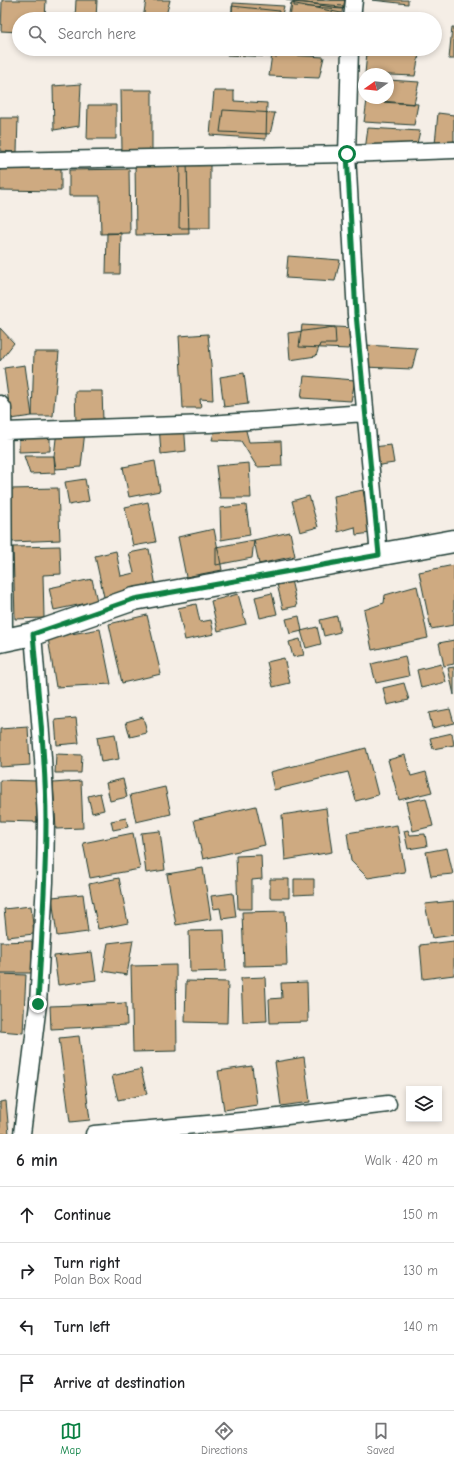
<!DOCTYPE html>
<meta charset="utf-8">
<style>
:root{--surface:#fff;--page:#f6f6f6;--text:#202124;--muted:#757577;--line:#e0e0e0;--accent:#0b8043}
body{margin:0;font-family:"Comic Neue",sans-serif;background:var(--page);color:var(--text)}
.controls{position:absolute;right:12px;bottom:12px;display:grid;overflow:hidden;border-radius:0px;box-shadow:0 2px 6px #0003}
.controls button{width:36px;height:36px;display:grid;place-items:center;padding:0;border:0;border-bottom:1px solid var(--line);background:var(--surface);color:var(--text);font:20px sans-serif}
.compass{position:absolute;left:358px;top:68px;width:36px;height:36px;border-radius:50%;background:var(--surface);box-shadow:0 2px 6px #0003;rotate:255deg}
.stop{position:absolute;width:12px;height:12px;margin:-9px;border:3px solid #0b8043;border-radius:50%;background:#fff}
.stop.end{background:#0b8043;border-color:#fff;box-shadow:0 1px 4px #0008}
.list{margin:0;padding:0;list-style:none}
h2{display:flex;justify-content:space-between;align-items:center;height:52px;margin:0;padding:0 16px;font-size:17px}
h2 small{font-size:13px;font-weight:400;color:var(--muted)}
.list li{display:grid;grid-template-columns:26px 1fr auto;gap:12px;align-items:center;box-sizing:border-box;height:56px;padding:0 16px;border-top:1px solid var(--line)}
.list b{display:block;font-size:15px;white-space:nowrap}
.list p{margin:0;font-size:13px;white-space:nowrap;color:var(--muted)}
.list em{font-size:13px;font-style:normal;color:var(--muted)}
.icon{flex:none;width:22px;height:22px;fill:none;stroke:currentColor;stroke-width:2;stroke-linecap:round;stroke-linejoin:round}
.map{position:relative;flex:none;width:454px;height:1134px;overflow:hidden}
.search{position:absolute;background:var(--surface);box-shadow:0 2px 6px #0003;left:12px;right:12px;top:12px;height:44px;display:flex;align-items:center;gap:10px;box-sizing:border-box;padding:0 14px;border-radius:22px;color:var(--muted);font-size:15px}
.sheet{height:276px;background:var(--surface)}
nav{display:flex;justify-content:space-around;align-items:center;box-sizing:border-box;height:56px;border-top:1px solid var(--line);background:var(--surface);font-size:11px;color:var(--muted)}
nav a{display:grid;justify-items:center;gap:2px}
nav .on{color:var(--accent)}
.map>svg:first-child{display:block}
.building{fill:#ceaa81;stroke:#1f3d34}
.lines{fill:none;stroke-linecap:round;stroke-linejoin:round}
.minor-casing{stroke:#1f3d34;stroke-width:19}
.secondary-casing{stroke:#1f3d34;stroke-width:25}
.minor{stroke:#fff;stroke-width:16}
.secondary{stroke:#fff;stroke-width:22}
.route{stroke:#0b8043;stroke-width:5}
</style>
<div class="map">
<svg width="454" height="1134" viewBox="0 0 454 1134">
<rect width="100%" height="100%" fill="#f5eee6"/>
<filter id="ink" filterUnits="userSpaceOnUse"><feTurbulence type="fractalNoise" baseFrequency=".025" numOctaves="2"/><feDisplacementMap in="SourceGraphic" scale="8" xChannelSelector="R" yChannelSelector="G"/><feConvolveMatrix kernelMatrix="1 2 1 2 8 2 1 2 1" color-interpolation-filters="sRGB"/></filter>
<g filter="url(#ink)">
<path class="building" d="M 2,0 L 46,0 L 45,19 L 19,19 L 19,32 L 1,31 Z
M 76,0 L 97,0 L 96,19 L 75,19 Z
M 146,0 L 170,0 L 165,19 L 143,19 Z
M 286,0 L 348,0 L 346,9 Z
M 294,0 L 345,0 L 343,9 L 294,6 Z
M 372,0 L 408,0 L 408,4 Z
M 292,2 L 343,6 L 341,19 L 290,19 Z
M 233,3 L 284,6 L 281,19 L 231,19 Z
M 291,3 L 341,13 L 340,19 L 295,19 L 288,18 Z
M 232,6 L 279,11 L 278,19 L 232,19 Z
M 356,16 L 406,17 L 406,19 L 357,19 Z
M 452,27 L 454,27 L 454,59 L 449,59 Z
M 228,49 L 279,49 L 277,57 L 227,55 Z
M 367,52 L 419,55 L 415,76 L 365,74 Z
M 272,54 L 324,57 L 319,78 L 269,76 Z
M 388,80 L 419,82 L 414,104 L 365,101 L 365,98 L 388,98 Z
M 81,84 L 79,126 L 54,130 L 53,86 Z
M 121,90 L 152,90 L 152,152 L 122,151 Z
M 214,91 L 234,91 L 234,101 L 267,103 L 266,139 L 210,135 Z
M 367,100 L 418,104 L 414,125 L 364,122 Z
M 88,105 L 116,105 L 116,139 L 87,139 Z
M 223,110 L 275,113 L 270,134 L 220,132 Z
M 438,113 L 454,115 L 454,146 L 435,144 Z
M 0,118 L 18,118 L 17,152 L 0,151 Z
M 368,128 L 420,131 L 415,152 L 365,150 Z
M 180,159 L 210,160 L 210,228 L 179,228 Z
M 187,162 L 189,234 L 136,235 L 135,163 Z
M 0,165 L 61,166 L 61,191 L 0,190 Z
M 129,169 L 130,233 L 101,234 L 100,196 L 69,196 L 69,170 Z
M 107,233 L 121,233 L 120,274 L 106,274 Z
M 288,256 L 340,260 L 335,281 L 286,278 Z
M 302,325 L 353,328 L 349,349 L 299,347 Z
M 335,327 L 336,344 L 320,344 L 316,356 L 290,360 L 288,333 Z
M 0,328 L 14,343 L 0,361 Z
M 208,334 L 211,365 L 213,400 L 200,399 L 201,408 L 183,408 L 179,336 Z
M 365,345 L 417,348 L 412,369 L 363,367 Z
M 34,352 L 59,352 L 53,416 L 32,416 Z
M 25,365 L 32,416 L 11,419 L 4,368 Z
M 244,373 L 248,404 L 224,407 L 220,377 Z
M 304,376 L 355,380 L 351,401 L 301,398 Z
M 75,391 L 102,391 L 103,421 L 76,423 Z
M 184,422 L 186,451 L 161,454 L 159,424 Z
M 245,427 L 249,442 L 281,441 L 282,466 L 257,467 L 241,441 L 212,440 L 215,429 Z
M 57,430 L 85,431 L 81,467 L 56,469 L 54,456 Z
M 50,435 L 50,451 L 19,452 L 19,437 Z
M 391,445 L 394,463 L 368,467 L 364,448 Z
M 24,456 L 54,456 L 55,473 L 30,474 Z
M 155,461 L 160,491 L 129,497 L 123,467 Z
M 249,463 L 251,498 L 220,498 L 216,466 Z
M 85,479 L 89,501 L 69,505 L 65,482 Z
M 58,488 L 60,540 L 12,542 L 10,489 Z
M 363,490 L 371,533 L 356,535 L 355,527 L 338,532 L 334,496 Z
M 309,496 L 318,527 L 300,532 L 292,501 Z
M 148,502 L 156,542 L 133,546 L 125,507 Z
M 246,505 L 250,535 L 221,540 L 220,508 Z
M 214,529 L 222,570 L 186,577 L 178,537 Z
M 290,532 L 295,556 L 259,564 L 254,540 Z
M 254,540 L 252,558 L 216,565 L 216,547 Z
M 60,546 L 61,574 L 43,575 L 44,618 L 15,619 L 13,547 Z
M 149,549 L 156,586 L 104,597 L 95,556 L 116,551 L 121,576 L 134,573 L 129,553 Z
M 454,565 L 454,625 L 431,629 L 419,572 Z
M 92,579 L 97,601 L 54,610 L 49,588 Z
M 291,580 L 297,606 L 283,609 L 277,584 Z
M 417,586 L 428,638 L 372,650 L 364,610 L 384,603 L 385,595 Z
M 272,593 L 277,614 L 260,618 L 255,597 Z
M 238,594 L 246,624 L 218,631 L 211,601 Z
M 196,604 L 200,622 L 211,620 L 214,634 L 185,640 L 178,608 Z
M 147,615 L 161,674 L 122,683 L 109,624 Z
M 299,616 L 302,631 L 290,634 L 286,619 Z
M 337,616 L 340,632 L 324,636 L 320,620 Z
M 317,627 L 321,644 L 306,648 L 301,631 Z
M 100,629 L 111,684 L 56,687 L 48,638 Z
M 300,639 L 304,655 L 293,657 L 289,642 Z
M 454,640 L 454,664 L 444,666 L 439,643 Z
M 405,656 L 409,676 L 376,683 L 371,664 Z
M 284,658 L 290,683 L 273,687 L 267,662 Z
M 441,664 L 446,682 L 421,688 L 417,670 Z
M 454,667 L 454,695 L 448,668 Z
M 404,683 L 409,700 L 387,705 L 383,688 Z
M 450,709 L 454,723 L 432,728 L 429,713 Z
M 143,717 L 147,733 L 130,737 L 126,722 Z
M 76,718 L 79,743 L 57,745 L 55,720 Z
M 28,727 L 30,765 L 0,767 L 0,729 Z
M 452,733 L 454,745 L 433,749 L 430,738 Z
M 115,734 L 119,759 L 101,762 L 97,737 Z
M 366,748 L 378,795 L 356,801 L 348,772 L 274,790 L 270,772 Z
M 56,754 L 82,755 L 81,773 L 55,773 Z
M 405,755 L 411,776 L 426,772 L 432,792 L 399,800 L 388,760 Z
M 123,779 L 127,797 L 110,801 L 106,783 Z
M 0,780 L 38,781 L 37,822 L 0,821 Z
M 81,781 L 83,828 L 56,829 L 53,783 Z
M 165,787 L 171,814 L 136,822 L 130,795 Z
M 100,793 L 104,810 L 92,813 L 88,796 Z
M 426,798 L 433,826 L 413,831 L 406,802 Z
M 256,806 L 265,845 L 203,859 L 194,820 Z
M 326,808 L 332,852 L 285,860 L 282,815 Z
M 126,818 L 128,827 L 113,830 L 111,821 Z
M 397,825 L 405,872 L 368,878 L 351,861 L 347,833 Z
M 408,830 L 410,835 L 425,834 L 427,846 L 408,849 L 404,831 Z
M 160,831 L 165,870 L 146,873 L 141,833 Z
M 133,833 L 140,869 L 90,878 L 83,843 Z
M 447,848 L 453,874 L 431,876 L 426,852 Z
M 261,855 L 262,879 L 252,880 L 252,909 L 238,909 L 236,856 Z
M 203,868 L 211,919 L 176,925 L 167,874 Z
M 119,878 L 128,923 L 98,929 L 89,884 Z
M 270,879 L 289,879 L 289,898 L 270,898 Z
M 294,879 L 314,879 L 314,894 L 294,895 Z
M 233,893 L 236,917 L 222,919 L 220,908 L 213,909 L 211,896 Z
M 83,894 L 88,932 L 57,936 L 52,897 Z
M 454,901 L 454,935 L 432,938 L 425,904 Z
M 31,906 L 34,934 L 7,937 L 4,909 Z
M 285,911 L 287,965 L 244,966 L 242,912 Z
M 224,930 L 226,971 L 190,972 L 189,931 Z
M 133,940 L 127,975 L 103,971 L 108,943 Z
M 32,941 L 32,973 L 0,973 L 0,942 Z
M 454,941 L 454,975 L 423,979 L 420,945 Z
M 92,952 L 96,980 L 58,985 L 54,956 Z
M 176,965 L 177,1051 L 133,1052 L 131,966 Z
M 0,974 L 26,975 L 23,1033 L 0,1031 Z
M 265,977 L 267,1021 L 243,1022 L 241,978 Z
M 186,981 L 228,982 L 227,1023 L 185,1022 Z
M 307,982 L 308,1022 L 270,1023 L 269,999 L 282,998 L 281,983 Z
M 126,1003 L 127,1025 L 51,1029 L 50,1006 Z
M 79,1036 L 90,1120 L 70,1122 L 59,1038 Z
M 304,1057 L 310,1102 L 281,1106 L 275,1062 Z
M 252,1066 L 257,1105 L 224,1110 L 218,1071 Z
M 141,1069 L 147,1094 L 118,1100 L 112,1076 Z
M 6,1101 L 9,1134 L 0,1134 L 0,1102 Z"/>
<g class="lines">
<g class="minor-casing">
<path id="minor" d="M 352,19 L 354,0
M 350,49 L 347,154 L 356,314 L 379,555
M 0,161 L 347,154 L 454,150
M 0,404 L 3,408 L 4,640
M 4,431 L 209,424 L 365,413
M 22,1134 L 38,1004 L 45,882 L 46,820 L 43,758 L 33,634
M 94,1134 L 253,1120 L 388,1104"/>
</g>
<g class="secondary-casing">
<path id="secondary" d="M 0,641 L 33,634 L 134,599 L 454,541"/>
</g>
<use href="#minor" class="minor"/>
<use href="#secondary" class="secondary"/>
</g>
</g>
<g class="lines" filter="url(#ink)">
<path class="route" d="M 38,1004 C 41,943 46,883 46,822 C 46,759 38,696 33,634 L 134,599 L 379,555 L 356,314 L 347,154"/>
</g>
</svg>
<div class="controls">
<button><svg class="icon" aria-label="layers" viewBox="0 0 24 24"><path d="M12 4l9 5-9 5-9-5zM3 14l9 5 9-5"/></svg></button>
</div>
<svg class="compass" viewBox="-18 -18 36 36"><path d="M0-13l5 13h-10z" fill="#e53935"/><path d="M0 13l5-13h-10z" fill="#757577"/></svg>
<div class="stop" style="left:347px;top:154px"></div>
<div class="stop end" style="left:38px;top:1004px"></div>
<div class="search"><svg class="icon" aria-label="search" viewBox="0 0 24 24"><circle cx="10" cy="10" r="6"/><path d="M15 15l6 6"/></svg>Search here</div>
</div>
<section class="sheet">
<h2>6 min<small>Walk · 420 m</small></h2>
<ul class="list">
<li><svg class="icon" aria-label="ahead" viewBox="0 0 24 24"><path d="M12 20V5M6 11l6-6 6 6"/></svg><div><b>Continue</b></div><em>150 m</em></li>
<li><svg class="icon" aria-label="right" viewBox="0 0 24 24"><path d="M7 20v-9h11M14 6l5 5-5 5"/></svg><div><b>Turn right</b><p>Polan Box Road</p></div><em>130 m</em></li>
<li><svg class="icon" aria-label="left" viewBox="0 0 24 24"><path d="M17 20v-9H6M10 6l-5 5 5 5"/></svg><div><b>Turn left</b></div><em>140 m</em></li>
<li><svg class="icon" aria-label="arrive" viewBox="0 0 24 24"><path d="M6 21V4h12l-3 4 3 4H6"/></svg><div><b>Arrive at destination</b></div></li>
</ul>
</section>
<nav>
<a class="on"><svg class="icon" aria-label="map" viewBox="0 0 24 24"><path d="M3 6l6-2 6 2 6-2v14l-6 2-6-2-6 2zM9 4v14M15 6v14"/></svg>Map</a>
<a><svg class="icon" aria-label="directions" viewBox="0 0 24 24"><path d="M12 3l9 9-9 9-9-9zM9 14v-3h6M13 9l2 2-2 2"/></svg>Directions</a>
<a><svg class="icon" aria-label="saved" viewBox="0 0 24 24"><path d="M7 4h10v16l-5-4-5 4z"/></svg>Saved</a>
</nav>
